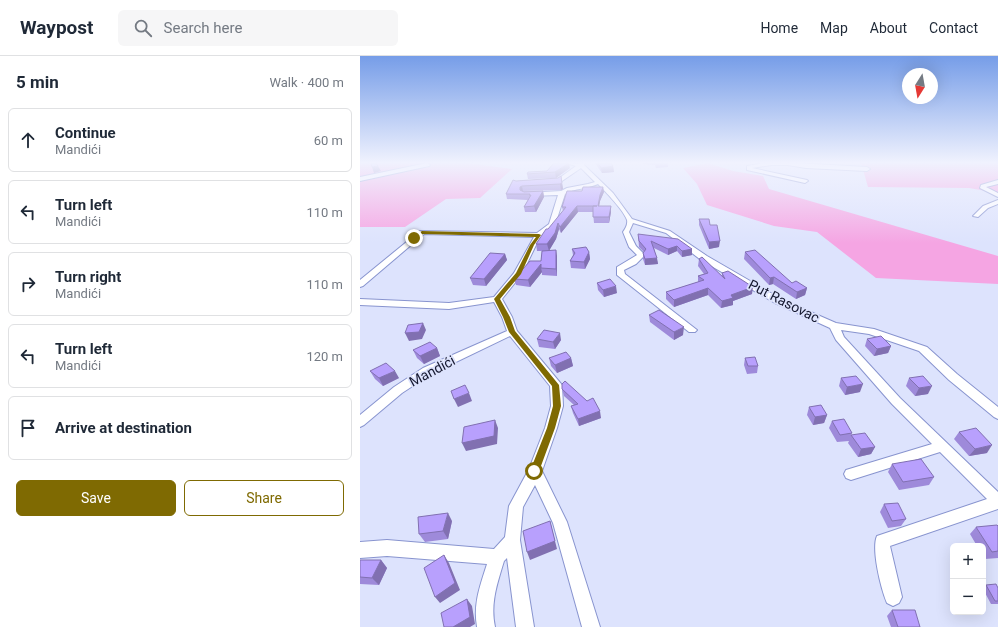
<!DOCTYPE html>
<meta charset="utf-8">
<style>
:root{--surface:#fff;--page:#f6f6f7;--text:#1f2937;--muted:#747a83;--line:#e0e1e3;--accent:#7f6a02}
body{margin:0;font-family:Roboto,sans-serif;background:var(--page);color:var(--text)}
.controls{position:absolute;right:12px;bottom:12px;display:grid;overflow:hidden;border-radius:6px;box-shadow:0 4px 16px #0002}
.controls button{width:36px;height:36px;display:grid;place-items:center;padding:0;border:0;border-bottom:1px solid var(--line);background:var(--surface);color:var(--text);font:20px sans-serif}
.compass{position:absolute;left:542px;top:12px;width:36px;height:36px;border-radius:50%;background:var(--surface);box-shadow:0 4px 16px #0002;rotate:191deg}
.stop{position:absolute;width:12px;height:12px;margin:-9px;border:3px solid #7f6a02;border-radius:50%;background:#fff}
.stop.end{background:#7f6a02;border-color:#fff;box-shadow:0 1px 4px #0008}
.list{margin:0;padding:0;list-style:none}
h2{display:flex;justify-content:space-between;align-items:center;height:52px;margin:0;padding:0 16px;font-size:17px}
h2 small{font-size:13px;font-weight:400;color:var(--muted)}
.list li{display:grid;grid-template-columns:26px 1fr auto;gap:12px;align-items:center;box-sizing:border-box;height:64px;margin:0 8px 8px;padding:0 8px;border:1px solid var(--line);border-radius:6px}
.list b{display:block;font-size:15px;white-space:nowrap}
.list p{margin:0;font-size:13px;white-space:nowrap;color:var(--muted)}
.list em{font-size:13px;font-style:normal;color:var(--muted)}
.actions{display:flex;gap:8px;padding:12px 16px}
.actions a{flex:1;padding:9px 0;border:1px solid var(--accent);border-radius:6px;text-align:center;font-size:14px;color:var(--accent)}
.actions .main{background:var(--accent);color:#fff}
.icon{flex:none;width:22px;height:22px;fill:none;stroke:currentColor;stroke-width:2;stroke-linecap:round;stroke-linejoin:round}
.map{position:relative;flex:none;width:638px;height:571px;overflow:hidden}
header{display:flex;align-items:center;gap:24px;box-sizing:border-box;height:56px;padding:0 20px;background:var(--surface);border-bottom:1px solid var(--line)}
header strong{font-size:19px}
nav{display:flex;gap:22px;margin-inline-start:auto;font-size:14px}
.search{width:280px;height:36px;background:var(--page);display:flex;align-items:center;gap:10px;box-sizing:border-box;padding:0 14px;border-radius:6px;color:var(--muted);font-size:15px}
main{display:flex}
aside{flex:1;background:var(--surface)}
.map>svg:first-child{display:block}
.green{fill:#f5a5e3}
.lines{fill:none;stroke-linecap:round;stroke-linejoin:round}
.minor-casing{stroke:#8894cf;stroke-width:2}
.tertiary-casing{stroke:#8894cf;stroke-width:1}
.minor{fill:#fff;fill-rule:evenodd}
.tertiary{fill:#fff;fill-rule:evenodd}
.wall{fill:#9e8ada}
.shaded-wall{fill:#8170b1}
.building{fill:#b8a0fd;stroke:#8170b1}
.route{fill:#7f6a02}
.labels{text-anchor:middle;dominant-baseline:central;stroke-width:3.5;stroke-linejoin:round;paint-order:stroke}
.street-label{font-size:14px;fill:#15182f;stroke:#dde3fd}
</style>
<header>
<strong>Waypost</strong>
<div class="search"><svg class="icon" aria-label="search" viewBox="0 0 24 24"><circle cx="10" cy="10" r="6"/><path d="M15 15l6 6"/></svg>Search here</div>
<nav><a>Home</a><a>Map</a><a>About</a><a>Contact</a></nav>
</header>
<main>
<aside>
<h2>5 min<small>Walk · 400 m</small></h2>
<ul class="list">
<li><svg class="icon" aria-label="ahead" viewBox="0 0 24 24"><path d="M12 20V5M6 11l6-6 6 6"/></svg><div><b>Continue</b><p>Mandići</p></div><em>60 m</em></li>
<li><svg class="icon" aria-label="left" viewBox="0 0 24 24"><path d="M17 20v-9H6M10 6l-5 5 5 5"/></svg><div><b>Turn left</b><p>Mandići</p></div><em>110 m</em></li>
<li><svg class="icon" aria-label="right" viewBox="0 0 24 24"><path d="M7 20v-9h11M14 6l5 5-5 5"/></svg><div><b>Turn right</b><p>Mandići</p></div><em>110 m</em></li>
<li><svg class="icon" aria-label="left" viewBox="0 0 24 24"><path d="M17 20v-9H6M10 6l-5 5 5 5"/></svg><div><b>Turn left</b><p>Mandići</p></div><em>120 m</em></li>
<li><svg class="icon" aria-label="arrive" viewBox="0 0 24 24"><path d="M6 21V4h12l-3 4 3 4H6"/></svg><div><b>Arrive at destination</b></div></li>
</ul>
<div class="actions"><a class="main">Save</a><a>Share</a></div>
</aside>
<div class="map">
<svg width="638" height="571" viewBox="0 0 638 571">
<rect width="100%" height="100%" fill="#dde3fd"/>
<path class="green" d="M 0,107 L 107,107 L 152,113 L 120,142 L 86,143 L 45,171 L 0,171 Z
M 348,107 L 373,115 L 403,120 L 409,133 L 638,200 L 638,228 L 516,222 L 457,176 L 414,170 L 347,149 L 337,128 L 323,112 Z
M 500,107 L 638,107 L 638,137 L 609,132 L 508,131 L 502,110 Z"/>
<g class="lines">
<g class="minor-casing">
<path id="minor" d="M 67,107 L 70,109 L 69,110 L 0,125 L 0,121 Z
M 206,107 L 223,108 L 253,137 L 272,163 L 310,175 L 347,200 L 421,243 L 476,267 L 514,273 L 567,291 L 597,318 L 638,351 L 638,363 L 634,361 L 589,324 L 559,295 L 509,278 L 481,274 L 484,281 L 540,342 L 638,436 L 638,453 L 530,490 L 542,541 L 539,547 L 533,550 L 527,547 C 521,533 511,493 517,480 L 627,443 L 580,396 L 491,424 L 486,422 L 484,418 L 486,414 L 572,388 L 532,348 L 476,284 L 470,272 L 415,247 L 341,204 L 306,177 L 273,167 L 269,176 L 276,190 L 285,199 L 276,208 L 264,214 L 265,218 L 337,274 L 335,276 L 329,276 L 257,219 L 257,211 L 277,199 L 269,191 L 263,176 C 265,173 268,169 267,164 C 264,155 245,135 238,128 C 227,133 215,132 205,138 L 195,169 L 182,180 L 176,189 L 162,218 L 142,243 L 152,261 L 157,275 L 202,329 L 203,350 L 197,372 L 182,415 L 207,466 L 240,571 L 222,571 L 193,467 L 175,429 L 163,451 L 160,484 L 174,571 L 156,571 L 147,502 L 144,505 C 137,528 130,548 135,571 L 117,571 C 113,548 120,530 127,508 L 27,500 L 0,502 L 0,486 L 27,484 L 134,493 L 145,481 L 149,450 L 169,413 L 185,372 L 191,350 L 190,330 L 150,280 L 71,318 L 42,337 L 4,369 L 0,371 L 0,359 L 34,331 L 63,312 L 147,275 L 142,261 L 134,246 L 89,253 L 0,249 L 0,243 L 89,247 L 134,241 L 154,217 L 174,181 L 64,178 L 3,230 L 0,231 L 0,224 L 60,175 L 177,177 L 189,168 L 198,139 L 170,140 L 167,138 L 168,137 L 201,135 L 207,132 L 228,128 L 235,126 L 221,112 L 202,125 L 187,127 L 187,125 L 198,123 L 216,110 Z
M 404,107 L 436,107 L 507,111 L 510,113 L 507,115 L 446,112 L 428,109 L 411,109 L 392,112 L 447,124 L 448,125 L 445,127 L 387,114 L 387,110 Z
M 638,124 L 638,128 L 626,131 L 638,137 L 638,141 L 620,132 L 621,129 Z
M 638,144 L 638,148 L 628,152 L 618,161 L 613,160 L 623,150 Z"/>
</g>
<g class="tertiary-casing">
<path id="tertiary" d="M 219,107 L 226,107 L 221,111 L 218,109 Z"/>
</g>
<use href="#minor" class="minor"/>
<use href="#tertiary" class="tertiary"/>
</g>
<path class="wall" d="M 235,107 L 251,107 L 253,110 L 254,116 L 242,117 Z
M 283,107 L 308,107 L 308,111 L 296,112 L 295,109 L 283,108 Z
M 210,112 L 196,122 L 168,123 L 167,118 Z
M 201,120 L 203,133 L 201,134 L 163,135 L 183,135 L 184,141 L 176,156 L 165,156 L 164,151 L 168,144 L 147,143 L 146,138 L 156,125 L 198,122 Z
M 243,131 L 244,136 L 240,145 L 239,150 L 251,150 L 251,156 L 249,167 L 234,167 L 233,156 L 218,156 L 201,177 L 199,173 L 196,183 L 189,194 L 197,200 L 197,220 L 182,219 L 182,216 L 170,231 L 156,229 L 154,223 L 181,205 L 183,195 L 177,195 L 176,188 L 203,155 L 202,151 L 222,135 Z
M 339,163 L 350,169 L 359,191 L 349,193 L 339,169 Z
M 278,178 L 332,193 L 332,199 L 322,201 L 317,195 L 308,199 L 294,192 L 298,208 L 285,209 L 283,203 L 283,197 L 284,196 L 279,191 Z
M 212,193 L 229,196 L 230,203 L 225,213 L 211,212 L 210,205 L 213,199 Z
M 385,196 L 432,227 L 447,232 L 445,239 L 436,243 L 413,228 L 409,229 L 384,203 Z
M 145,198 L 147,204 L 126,230 L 113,229 L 110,222 Z
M 339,203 L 362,220 L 362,217 L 392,238 L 373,245 L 373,249 L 361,252 L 348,239 L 314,251 L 306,243 L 306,236 L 338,226 L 338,220 L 344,218 L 338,210 Z
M 237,227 L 257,237 L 244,241 L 238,234 Z
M 289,259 L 323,279 L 314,284 L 290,266 Z
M 177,283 L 201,284 L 195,293 L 179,291 Z
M 507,283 L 531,290 L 528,297 L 514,300 L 505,290 Z
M 77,292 L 80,300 L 64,308 L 57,302 L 53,294 Z
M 189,302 L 211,302 L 213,310 L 197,317 L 191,310 Z
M 385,302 L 398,310 L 397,317 L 387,318 L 384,309 Z
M 10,315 L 39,322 L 23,330 L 15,323 Z
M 481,322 L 500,336 L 485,339 L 479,330 Z
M 549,322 L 568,338 L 555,340 L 546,330 Z
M 202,333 L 227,345 L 241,362 L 219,370 L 213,357 L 211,350 L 214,349 L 204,340 Z
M 449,351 L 467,359 L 464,367 L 453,369 L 447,359 Z
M 472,365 L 492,377 L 491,379 L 515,391 L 511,398 L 498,401 L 488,387 L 489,385 L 477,386 L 469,372 Z
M 599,376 L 627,397 L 609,400 L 594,383 Z
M 532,408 L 574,421 L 569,429 L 539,434 L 528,416 Z
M 524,448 L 546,463 L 541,470 L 528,472 L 520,456 Z
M 92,465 L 88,483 L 65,486 L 59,478 Z
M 638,470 L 638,502 L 625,503 L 623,499 L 623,490 L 617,490 L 610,478 L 616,471 Z
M 0,504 L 21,504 L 27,512 L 19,529 L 0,528 Z
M 626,529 L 638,532 L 638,548 L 631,548 L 623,533 L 623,532 Z
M 532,554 L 560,571 L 531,571 L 527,560 Z"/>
<path class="shaded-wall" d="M 209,107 L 210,112 L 196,122 L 195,116 Z
M 18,110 L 21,115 L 14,117 L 12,111 Z
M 253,110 L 254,116 L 242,117 L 241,112 Z
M 201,120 L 203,133 L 201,134 L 200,128 Z
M 162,130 L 163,136 L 161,137 L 161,139 L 160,131 Z
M 243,131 L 244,136 L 240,145 L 238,156 L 238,150 L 240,139 Z
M 183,135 L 184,141 L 176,156 L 174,150 Z
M 217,150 L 218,156 L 201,177 L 200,171 Z
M 251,150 L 251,156 L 249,167 L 249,161 Z
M 198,167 L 199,173 L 196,183 L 189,195 L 187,188 Z
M 360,185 L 359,191 L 349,193 L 349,186 Z
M 317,190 L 317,195 L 308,199 L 308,193 Z
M 332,193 L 332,199 L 322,201 L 322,195 Z
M 196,194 L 197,200 L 197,220 L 196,213 Z
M 229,196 L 230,203 L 225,213 L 224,206 Z
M 145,198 L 147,204 L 126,230 L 124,223 Z
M 297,202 L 298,208 L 285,209 L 285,203 Z
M 181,208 L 181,212 L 182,216 L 170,231 L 168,224 Z
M 414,221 L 413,228 L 409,229 L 410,222 Z
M 256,230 L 257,237 L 244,241 L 243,234 Z
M 393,231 L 392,238 L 373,245 L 373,249 L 361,252 L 362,245 L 371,239 Z
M 348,232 L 348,239 L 314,251 L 314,244 Z
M 447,232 L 445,239 L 436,243 L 437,236 Z
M 63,267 L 66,274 L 62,283 L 49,285 L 45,277 Z
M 324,271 L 323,279 L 314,284 L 314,276 Z
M 200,277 L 201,284 L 195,293 L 193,286 Z
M 531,290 L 528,297 L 514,300 L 517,293 Z
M 77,292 L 80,300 L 64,308 L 60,300 Z
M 211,302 L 213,310 L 197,317 L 195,309 Z
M 35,315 L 39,322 L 23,330 L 19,322 Z
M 503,328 L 500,336 L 485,339 L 487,331 Z
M 572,330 L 568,338 L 555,340 L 559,332 Z
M 109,337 L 112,345 L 98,351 L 94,343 Z
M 240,355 L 241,362 L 219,370 L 218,363 Z
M 467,359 L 464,367 L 453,369 L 455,361 Z
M 135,364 L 138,372 L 137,388 L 106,395 L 102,387 Z
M 632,389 L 627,397 L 609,400 L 615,393 Z
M 515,391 L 511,398 L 498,401 L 501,393 Z
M 88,457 L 92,465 L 88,483 L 83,475 Z
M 190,465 L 197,493 L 170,504 L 167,496 Z
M 84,499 L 89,507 L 100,534 L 80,547 L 75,541 Z
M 21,504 L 27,512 L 19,529 L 12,522 Z
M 107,543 L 112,550 L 115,568 L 110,571 L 93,571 Z"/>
<path class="building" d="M 11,107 L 16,107 L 18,110 L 12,111 Z
M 194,107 L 209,107 L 195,116 L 167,118 L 168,116 L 187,115 Z
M 238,107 L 251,107 L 253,110 L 241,112 Z
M 201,120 L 202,127 L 200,128 L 162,130 L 160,131 L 160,134 L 164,136 L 183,135 L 174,150 L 164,151 L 171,139 L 169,139 L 170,138 L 146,138 L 153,124 L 156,125 L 198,122 Z
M 223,131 L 243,131 L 240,139 L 238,150 L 251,150 L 249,161 L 233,161 L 233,150 L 237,150 L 217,150 L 200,171 L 198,167 L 195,177 L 187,188 L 176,188 L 186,173 L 188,173 L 206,151 L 202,151 L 207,135 L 222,135 Z
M 339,163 L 349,163 L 350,169 L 357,169 L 360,185 L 349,186 Z
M 278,178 L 318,183 L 332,193 L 322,195 L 317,190 L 308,193 L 291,185 L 297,202 L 285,203 L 283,197 L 286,193 L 279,185 Z
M 226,191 L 229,196 L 224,206 L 210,205 L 215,197 L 212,193 Z
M 196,194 L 196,213 L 181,212 L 181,208 L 168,224 L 154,223 L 170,205 L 181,205 L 182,195 Z
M 395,194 L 432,227 L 436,225 L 447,232 L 437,236 L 414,221 L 410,222 L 385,196 Z
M 130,197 L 145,198 L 124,223 L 110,222 Z
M 342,201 L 365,223 L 362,217 L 368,215 L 393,231 L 371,239 L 373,242 L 362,245 L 348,232 L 314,244 L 306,236 L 344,224 L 338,220 L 348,217 L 339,203 Z
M 250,223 L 256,230 L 243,234 L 237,227 Z
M 299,254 L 324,271 L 314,276 L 289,259 Z
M 63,267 L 59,276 L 45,277 L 48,269 Z
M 184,274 L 200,277 L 193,286 L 177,283 Z
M 521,280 L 531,290 L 517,293 L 507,283 Z
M 70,286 L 77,292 L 60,300 L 53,294 Z
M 206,296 L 211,302 L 195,309 L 189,302 Z
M 395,301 L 398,310 L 388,310 L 385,302 Z
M 26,307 L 35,315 L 19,322 L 10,315 Z
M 496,320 L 503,328 L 487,331 L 481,322 Z
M 563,320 L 572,330 L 559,332 L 549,322 Z
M 205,325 L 227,345 L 233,342 L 240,355 L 218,363 L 211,350 L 218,348 L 202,333 L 202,328 Z
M 105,329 L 109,337 L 94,343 L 91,335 Z
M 461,349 L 467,359 L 455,361 L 449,351 Z
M 484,363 L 492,377 L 480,379 L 472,365 Z
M 135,364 L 134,380 L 102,387 L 104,371 Z
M 616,372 L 632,389 L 615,393 L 599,376 Z
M 505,377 L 515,391 L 501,393 L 491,379 Z
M 561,403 L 574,421 L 543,426 L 532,408 Z
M 538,447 L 546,463 L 532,465 L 524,448 Z
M 88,457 L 83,475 L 59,478 L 58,461 Z
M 190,465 L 195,485 L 167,496 L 163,475 Z
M 637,469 L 638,470 L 638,495 L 632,496 L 616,471 Z
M 84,499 L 95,527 L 75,541 L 64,512 Z
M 0,504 L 21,504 L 12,522 L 0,521 Z
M 636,528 L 638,532 L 638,545 L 635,545 L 626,529 Z
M 107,543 L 110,561 L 93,571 L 84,571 L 81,557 Z
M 532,554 L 555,554 L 560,571 L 538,571 Z"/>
<linearGradient id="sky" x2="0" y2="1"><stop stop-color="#769de8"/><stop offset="0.57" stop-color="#f0f2fe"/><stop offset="1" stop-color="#f0f2fe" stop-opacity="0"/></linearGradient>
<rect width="638" height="187" fill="url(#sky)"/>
<path class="route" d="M 62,175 L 179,178 L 181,179 L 174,189 L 161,218 L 140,243 L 150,261 L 155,275 L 199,329 L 201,350 L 195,372 L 178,418 L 171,418 L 170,415 L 187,372 L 193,350 L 192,330 L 149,276 L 143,261 L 134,243 L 156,217 L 170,189 L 176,181 L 63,178 L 55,183 L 52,183 L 52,181 Z"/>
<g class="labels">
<g class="street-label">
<text transform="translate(424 245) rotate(27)">Put Rasovac</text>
<text transform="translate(72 315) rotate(-28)">Mandići</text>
</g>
</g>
</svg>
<div class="controls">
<button>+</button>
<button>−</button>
</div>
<svg class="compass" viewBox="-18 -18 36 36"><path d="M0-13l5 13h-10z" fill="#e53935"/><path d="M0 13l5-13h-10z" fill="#747a83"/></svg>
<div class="stop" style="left:174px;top:415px"></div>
<div class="stop end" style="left:54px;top:182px"></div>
</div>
</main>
